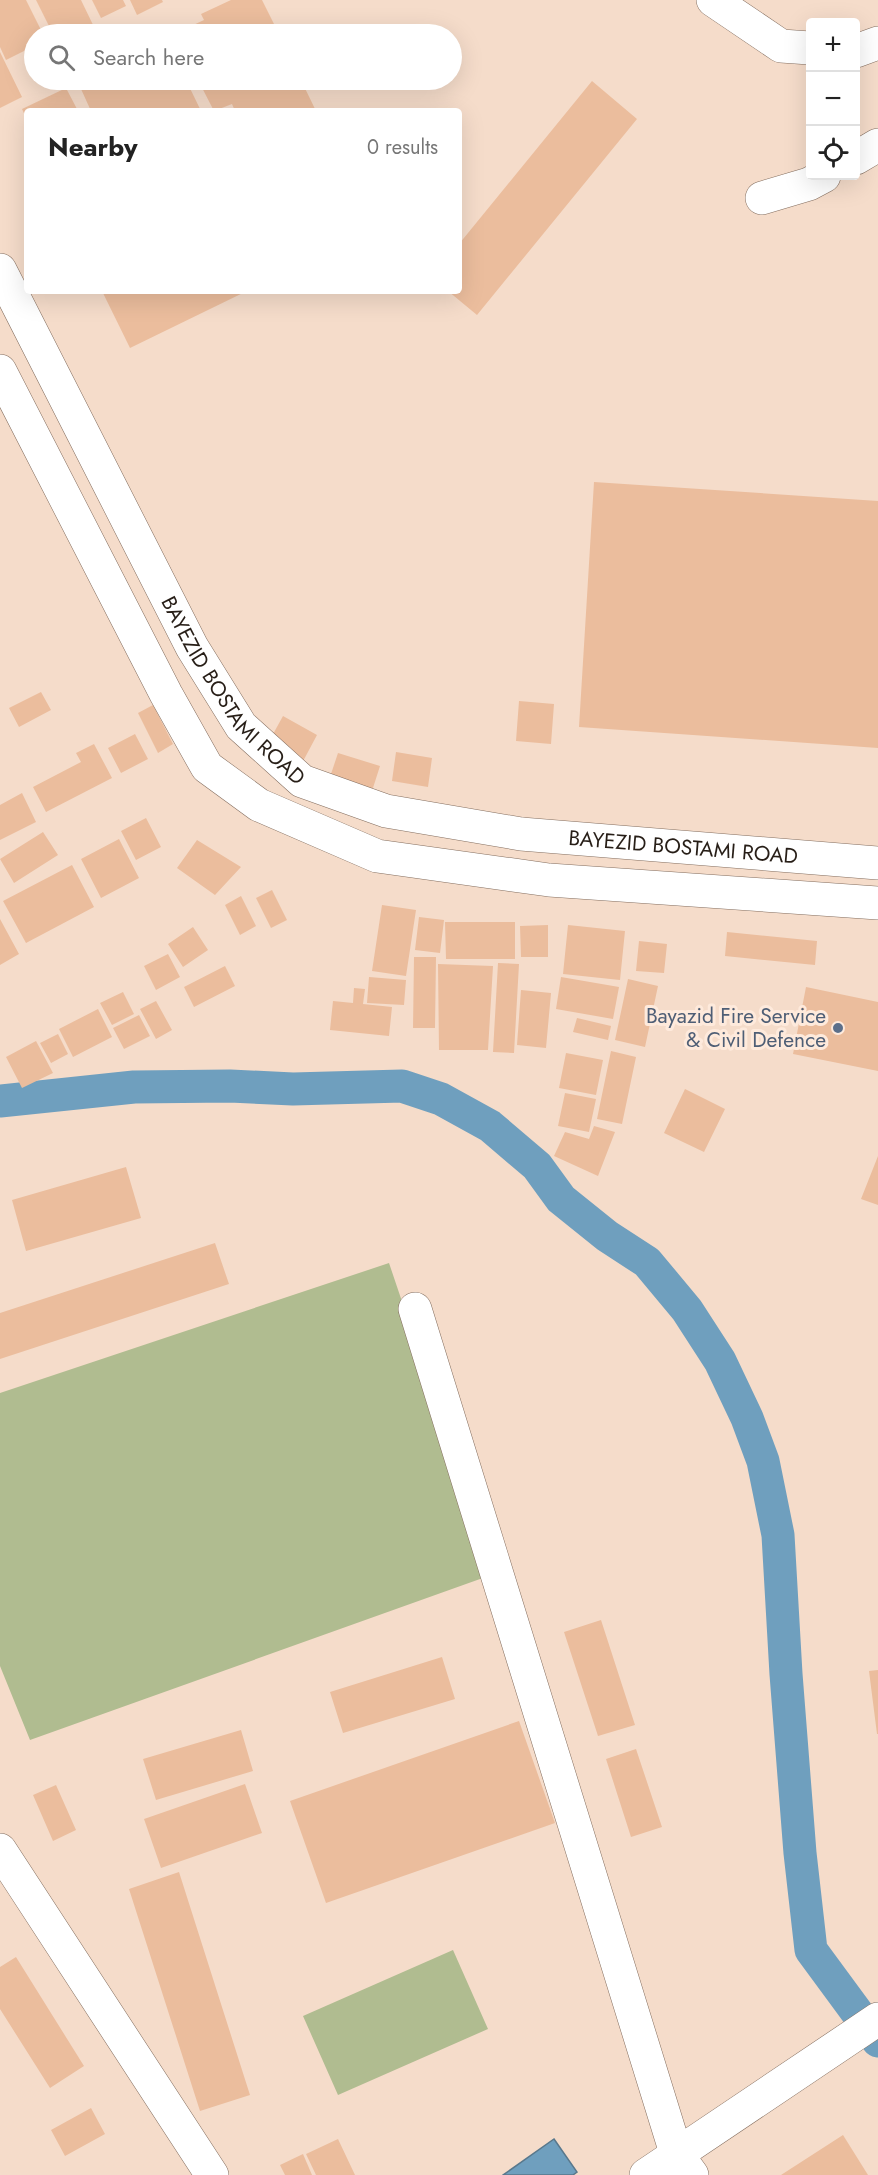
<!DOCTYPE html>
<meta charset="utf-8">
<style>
:root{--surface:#fff;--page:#f2f2f2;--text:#222;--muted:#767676;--line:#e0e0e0}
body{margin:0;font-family:Jost,sans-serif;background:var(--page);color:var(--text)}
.controls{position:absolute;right:18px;top:18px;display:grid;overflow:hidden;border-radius:6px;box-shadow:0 6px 24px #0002}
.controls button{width:54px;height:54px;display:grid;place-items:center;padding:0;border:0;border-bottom:2px solid var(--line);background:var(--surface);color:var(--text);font:30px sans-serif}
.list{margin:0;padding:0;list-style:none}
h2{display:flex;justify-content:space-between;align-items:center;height:78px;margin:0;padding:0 24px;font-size:26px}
h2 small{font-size:20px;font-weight:400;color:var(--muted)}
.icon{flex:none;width:33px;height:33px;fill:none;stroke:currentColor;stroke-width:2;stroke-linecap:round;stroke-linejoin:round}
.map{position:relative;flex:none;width:878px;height:2175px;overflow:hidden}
.search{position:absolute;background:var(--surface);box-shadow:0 6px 24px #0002;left:24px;top:24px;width:438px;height:66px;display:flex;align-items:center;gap:15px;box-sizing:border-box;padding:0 21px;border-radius:33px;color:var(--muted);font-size:22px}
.panel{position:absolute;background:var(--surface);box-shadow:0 6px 24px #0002;left:24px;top:108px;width:438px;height:186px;border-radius:6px}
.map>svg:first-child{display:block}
.green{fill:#b0bc90}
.water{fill:#6f9fbe;stroke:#59788c;stroke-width:1.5}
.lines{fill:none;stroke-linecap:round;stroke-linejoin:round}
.canal{stroke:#6f9fbe;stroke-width:33}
.building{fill:#ebbd9d}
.minor-casing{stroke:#846e5f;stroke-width:34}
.major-casing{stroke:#846e5f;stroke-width:34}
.minor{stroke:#fff;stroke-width:33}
.major{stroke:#fff;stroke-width:33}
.service-dot{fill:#5c6f8a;stroke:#feeadc;stroke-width:2}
.labels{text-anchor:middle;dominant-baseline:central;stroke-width:6;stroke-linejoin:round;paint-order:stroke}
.street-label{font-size:21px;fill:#271e17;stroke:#feeadc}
.service-label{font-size:21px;fill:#4e5e75;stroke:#feeadc;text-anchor:end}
</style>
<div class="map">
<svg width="878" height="2175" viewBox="0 0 878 2175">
<rect width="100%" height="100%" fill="#f5dcca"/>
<path class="green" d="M 389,1263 L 494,1574 L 30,1740 L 0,1666 L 0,1393 Z
M 453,1950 L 488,2029 L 338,2095 L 303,2016 Z"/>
<path class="water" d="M 554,2139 L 577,2172 L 573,2175 L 503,2175 Z"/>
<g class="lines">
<path class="canal" d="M 0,1101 L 134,1087 L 230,1086 L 293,1089 L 402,1086 L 441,1099 L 490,1126 L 537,1166 L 561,1199 L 607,1236 L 647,1262 L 687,1310 L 720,1361 L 747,1418 L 763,1461 L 778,1535 L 786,1674 L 800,1853 L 811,1950 L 878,2041"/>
</g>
<path class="building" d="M 0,0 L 26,0 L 43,34 L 34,34 L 34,46 L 6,60 L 0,47 Z
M 36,0 L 81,0 L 95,29 L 84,34 L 53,34 Z
M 92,0 L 123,0 L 126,6 L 101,18 Z
M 130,0 L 162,0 L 163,2 L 137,15 Z
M 231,0 L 262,0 L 279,34 L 174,34 L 204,20 L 201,14 Z
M 0,52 L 22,97 L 0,108 Z
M 100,80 L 186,80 L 201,111 L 91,111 L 81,89 Z
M 198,80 L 301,80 L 316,111 L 235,111 L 232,104 L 214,111 Z
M 592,81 L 637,119 L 477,315 L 448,291 L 459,291 L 459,244 Z
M 66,88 L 77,109 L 73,111 L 27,111 L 27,120 L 22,109 Z
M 102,291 L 247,291 L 130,348 Z
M 594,482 L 878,501 L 878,748 L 579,727 Z
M 41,692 L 51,710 L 19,727 L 9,708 Z
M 519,701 L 554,704 L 551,744 L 516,741 Z
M 153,705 L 173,744 L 158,753 L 138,713 Z
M 283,716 L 317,735 L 301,765 L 267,745 Z
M 135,734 L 148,759 L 121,773 L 108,748 Z
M 94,744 L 112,778 L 46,812 L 33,787 L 81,762 L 76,753 Z
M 396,752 L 432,758 L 428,787 L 392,781 Z
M 338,753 L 380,766 L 372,791 L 330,777 Z
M 22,793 L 36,822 L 0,840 L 0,805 Z
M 146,818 L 161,847 L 136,860 L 121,831 Z
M 43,832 L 58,855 L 14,883 L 0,859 Z
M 119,839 L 139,878 L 101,898 L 81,859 Z
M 197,840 L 241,867 L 215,895 L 177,868 Z
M 72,865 L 94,907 L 26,943 L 3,901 Z
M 272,890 L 287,920 L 271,928 L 256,898 Z
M 241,896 L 256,926 L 240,935 L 225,905 Z
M 382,905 L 416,910 L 406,976 L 372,971 Z
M 419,917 L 444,920 L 440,953 L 415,950 Z
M 0,919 L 19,954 L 0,965 Z
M 445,922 L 515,922 L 515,959 L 446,959 Z
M 548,925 L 548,957 L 521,957 L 520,926 Z
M 568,925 L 625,931 L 620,980 L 563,974 Z
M 193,927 L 208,950 L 183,967 L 168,944 Z
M 727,932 L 817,941 L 815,965 L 725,956 Z
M 639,941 L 667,944 L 664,973 L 636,971 Z
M 168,954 L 180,977 L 156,990 L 144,966 Z
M 414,957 L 436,957 L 435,1028 L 413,1028 Z
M 498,963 L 519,964 L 514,1053 L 493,1052 Z
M 438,964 L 493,966 L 488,1050 L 439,1050 Z
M 225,966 L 235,986 L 194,1007 L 184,987 Z
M 369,977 L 406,980 L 404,1005 L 367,1003 Z
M 561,977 L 619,987 L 613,1019 L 556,1009 Z
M 628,979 L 658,986 L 645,1047 L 615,1040 Z
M 806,987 L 878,1002 L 878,1071 L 793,1054 Z
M 354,988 L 365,989 L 363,1004 L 392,1007 L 389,1036 L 330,1030 L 333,1001 L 353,1003 Z
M 521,990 L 551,993 L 546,1048 L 517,1045 Z
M 123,992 L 134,1014 L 112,1025 L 100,1003 Z
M 156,1001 L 172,1030 L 156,1039 L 140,1009 Z
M 98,1009 L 112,1037 L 73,1057 L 59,1029 Z
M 139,1015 L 150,1036 L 124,1049 L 113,1028 Z
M 577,1018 L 611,1026 L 608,1040 L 573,1032 Z
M 58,1034 L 68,1054 L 51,1063 L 40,1043 Z
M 36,1041 L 53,1073 L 22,1088 L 6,1057 Z
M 611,1051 L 636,1057 L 622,1124 L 597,1119 Z
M 566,1053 L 603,1060 L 596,1095 L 559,1088 Z
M 685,1089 L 725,1109 L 704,1152 L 664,1133 Z
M 565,1093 L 596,1099 L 589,1132 L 558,1126 Z
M 594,1126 L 615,1132 L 598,1176 L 554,1156 L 565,1132 L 589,1139 Z
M 878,1156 L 878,1205 L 861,1199 Z
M 126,1167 L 141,1218 L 26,1251 L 12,1200 Z
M 215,1243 L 229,1284 L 0,1359 L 0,1313 Z
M 601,1620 L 635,1725 L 598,1736 L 564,1632 Z
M 442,1657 L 455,1699 L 343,1733 L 330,1692 Z
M 878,1670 L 878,1734 L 877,1734 L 869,1671 Z
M 519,1721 L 555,1823 L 326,1903 L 290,1801 Z
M 241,1730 L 253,1771 L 156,1800 L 143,1759 Z
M 636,1749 L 662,1827 L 631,1837 L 606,1759 Z
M 245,1784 L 262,1833 L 161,1868 L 144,1819 Z
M 56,1785 L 76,1830 L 53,1841 L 33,1795 Z
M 179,1872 L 250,2095 L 200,2111 L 129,1889 Z
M 16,1957 L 84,2066 L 50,2088 L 0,2009 L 0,1967 Z
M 91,2108 L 105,2134 L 65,2156 L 51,2130 Z
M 843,2135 L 868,2175 L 781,2175 Z
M 338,2139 L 355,2175 L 316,2175 L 306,2154 Z
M 303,2154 L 312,2175 L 285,2175 L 280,2165 Z"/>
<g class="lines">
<g class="minor-casing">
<path id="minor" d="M 713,0 L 781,46 L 810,48
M 856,51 L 878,43
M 856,158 L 878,145
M 762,198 L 809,184 L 824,176
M 415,1309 L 676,2153 L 692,2175
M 0,1850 L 212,2175
M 646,2175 L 878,2019"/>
</g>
<g class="major-casing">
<g id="major">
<path id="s1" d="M 0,270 L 192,647 L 241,726 L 302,781 L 386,811 L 521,834 L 878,863"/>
<path d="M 0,371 L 166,694 L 207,767 L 259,805 L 377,856 L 549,880 L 878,903"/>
</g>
</g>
<use href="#minor" class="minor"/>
<use href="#major" class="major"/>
</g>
<circle class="service-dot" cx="838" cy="1028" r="6"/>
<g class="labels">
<g class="street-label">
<text stroke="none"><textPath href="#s1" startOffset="483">BAYEZID BOSTAMI ROAD</textPath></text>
<text stroke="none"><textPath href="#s1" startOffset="987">BAYEZID BOSTAMI ROAD</textPath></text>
</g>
<g class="service-label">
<text x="826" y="1016">Bayazid Fire Service<tspan x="826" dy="24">&amp; Civil Defence</tspan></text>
</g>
</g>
</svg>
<div class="controls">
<button>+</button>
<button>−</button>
<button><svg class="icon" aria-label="locate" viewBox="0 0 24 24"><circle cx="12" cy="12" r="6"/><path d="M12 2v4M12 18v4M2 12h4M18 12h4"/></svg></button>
</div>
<div class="search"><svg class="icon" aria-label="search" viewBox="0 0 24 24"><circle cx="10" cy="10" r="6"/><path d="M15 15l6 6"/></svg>Search here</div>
<section class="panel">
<h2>Nearby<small>0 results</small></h2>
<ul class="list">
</ul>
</section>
</div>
